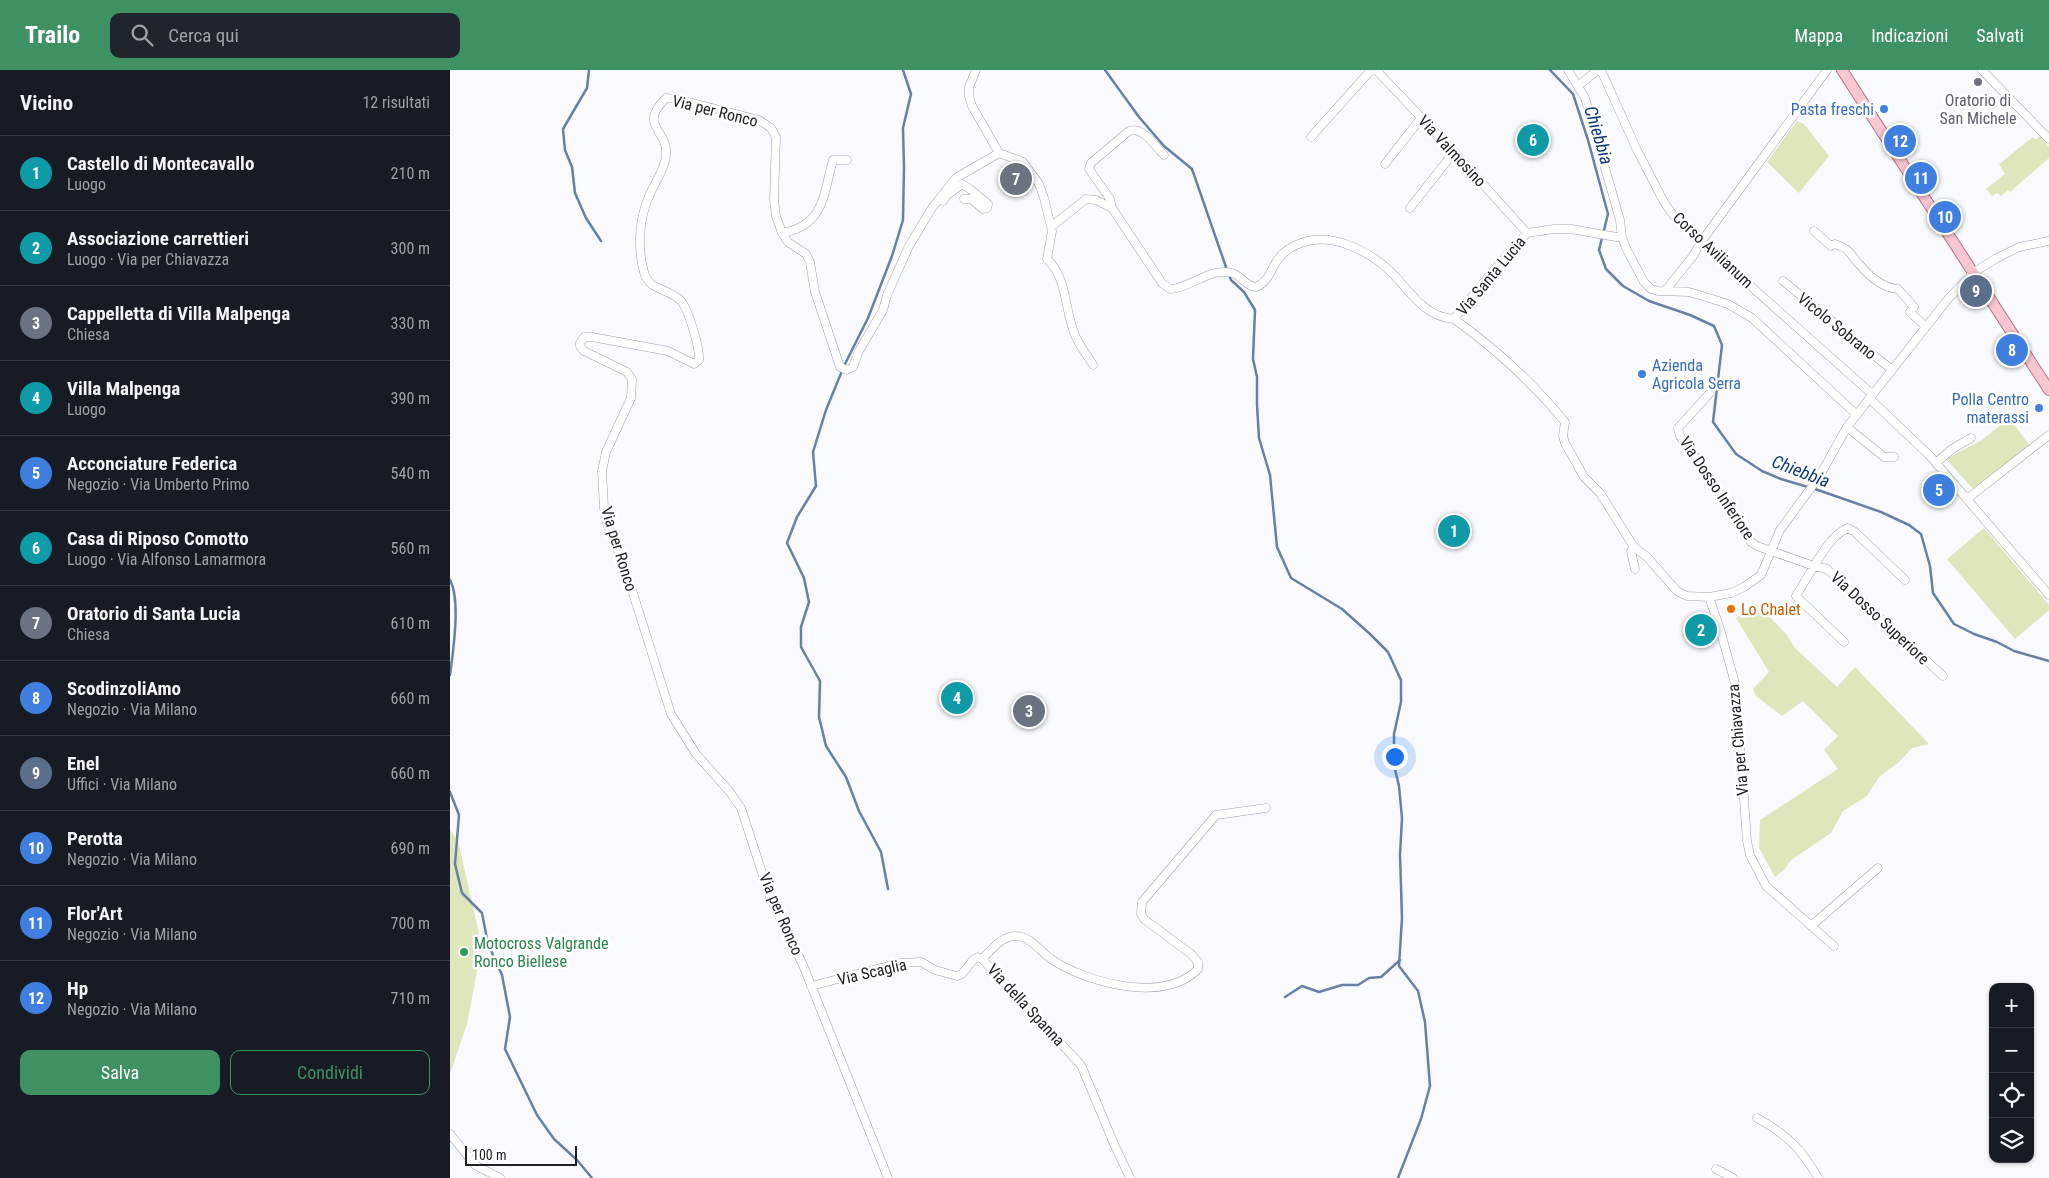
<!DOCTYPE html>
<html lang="it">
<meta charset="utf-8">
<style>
:root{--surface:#171b24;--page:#20242c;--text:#f1f3f6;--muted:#9ea1a6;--line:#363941;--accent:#3e9162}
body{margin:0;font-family:"Roboto Condensed",sans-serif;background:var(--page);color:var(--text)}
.controls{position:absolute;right:15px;bottom:15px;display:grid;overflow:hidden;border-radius:10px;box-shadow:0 1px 4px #0004}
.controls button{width:45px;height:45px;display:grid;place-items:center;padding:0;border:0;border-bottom:1px solid var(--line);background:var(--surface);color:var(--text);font:25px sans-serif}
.scale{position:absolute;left:15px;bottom:12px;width:112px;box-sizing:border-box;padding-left:5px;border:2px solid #202124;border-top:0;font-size:14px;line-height:18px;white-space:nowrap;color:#202124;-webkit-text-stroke:4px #fff;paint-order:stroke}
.you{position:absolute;left:944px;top:686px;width:18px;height:18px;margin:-12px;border:4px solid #fff;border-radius:50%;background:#1a73e8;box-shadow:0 0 0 8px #1a73e833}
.badge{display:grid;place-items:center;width:32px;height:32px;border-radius:50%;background:var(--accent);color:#fff;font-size:16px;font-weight:700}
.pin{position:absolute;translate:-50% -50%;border:2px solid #fff;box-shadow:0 1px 5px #0006}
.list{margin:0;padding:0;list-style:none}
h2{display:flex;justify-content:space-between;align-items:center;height:65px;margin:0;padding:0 20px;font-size:21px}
h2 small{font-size:16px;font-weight:400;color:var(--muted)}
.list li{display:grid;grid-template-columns:32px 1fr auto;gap:15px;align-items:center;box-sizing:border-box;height:75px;padding:0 20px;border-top:1px solid var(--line)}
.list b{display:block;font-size:19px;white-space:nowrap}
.list p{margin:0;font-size:16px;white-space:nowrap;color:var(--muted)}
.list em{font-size:16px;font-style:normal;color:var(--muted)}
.actions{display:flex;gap:10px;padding:15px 20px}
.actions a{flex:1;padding:11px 0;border:1px solid var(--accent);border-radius:10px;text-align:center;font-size:18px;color:var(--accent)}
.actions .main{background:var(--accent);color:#fff}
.icon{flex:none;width:28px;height:28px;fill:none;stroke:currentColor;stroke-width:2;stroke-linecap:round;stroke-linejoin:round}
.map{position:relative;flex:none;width:1599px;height:1108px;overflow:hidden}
header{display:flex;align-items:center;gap:30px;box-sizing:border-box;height:70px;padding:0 25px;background:var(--accent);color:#fff}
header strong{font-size:24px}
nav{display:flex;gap:28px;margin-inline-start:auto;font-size:18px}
.search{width:350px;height:45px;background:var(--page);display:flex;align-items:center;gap:12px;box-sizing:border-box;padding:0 18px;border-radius:10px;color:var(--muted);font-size:19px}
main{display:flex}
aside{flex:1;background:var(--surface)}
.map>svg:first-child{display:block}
.green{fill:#dee6bb}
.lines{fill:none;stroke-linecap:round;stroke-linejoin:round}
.stream{stroke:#6780a6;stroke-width:2.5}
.minor-casing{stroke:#9ea1aa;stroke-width:9}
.major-casing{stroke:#ac7482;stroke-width:12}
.minor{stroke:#fff;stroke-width:8}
.major{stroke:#fbc6d3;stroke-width:10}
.worship-dot{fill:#6b7280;stroke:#fff;stroke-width:2}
.shop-dot{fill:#3f7fe0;stroke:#fff;stroke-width:2}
.food-dot{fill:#e8710a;stroke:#fff;stroke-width:2}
.leisure-dot{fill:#2e9e5b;stroke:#fff;stroke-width:2}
.labels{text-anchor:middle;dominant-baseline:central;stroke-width:5;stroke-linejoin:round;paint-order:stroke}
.worship-label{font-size:16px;fill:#5b616d;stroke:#fff}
.shop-label{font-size:16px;fill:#366cbe;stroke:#fff;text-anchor:end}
.street-label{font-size:16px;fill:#202124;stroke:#fff}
.food-label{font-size:16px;fill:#c56008;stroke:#fff;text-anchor:start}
.leisure-label{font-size:16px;fill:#27864d;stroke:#fff;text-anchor:start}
.water-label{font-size:18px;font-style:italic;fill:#0e3977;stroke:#fff}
</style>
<header>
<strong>Trailo</strong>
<div class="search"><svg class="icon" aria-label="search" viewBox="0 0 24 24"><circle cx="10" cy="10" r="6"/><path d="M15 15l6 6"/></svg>Cerca qui</div>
<nav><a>Mappa</a><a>Indicazioni</a><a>Salvati</a></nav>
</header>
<main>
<aside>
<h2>Vicino<small>12 risultati</small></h2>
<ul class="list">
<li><span class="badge" style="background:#0f9aa8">1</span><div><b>Castello di Montecavallo</b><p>Luogo</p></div><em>210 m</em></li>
<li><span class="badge" style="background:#0f9aa8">2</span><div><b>Associazione carrettieri</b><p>Luogo · Via per Chiavazza</p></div><em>300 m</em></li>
<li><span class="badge" style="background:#6b7280">3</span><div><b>Cappelletta di Villa Malpenga</b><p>Chiesa</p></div><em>330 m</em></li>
<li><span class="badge" style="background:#0f9aa8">4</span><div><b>Villa Malpenga</b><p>Luogo</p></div><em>390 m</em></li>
<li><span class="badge" style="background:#3f7fe0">5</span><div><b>Acconciature Federica</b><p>Negozio · Via Umberto Primo</p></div><em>540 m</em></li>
<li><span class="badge" style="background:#0f9aa8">6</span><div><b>Casa di Riposo Comotto</b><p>Luogo · Via Alfonso Lamarmora</p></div><em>560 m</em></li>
<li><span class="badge" style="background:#6b7280">7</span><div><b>Oratorio di Santa Lucia</b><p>Chiesa</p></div><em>610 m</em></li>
<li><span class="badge" style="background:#3f7fe0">8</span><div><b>ScodinzoliAmo</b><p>Negozio · Via Milano</p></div><em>660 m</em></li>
<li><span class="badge" style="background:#5c6f8a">9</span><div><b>Enel</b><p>Uffici · Via Milano</p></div><em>660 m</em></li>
<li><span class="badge" style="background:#3f7fe0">10</span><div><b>Perotta</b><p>Negozio · Via Milano</p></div><em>690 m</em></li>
<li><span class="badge" style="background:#3f7fe0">11</span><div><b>Flor'Art</b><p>Negozio · Via Milano</p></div><em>700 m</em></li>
<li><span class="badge" style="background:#3f7fe0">12</span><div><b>Hp</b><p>Negozio · Via Milano</p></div><em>710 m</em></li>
</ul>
<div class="actions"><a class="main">Salva</a><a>Condividi</a></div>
</aside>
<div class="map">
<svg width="1599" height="1108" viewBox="0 0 1599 1108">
<rect width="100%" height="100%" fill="#f9fafe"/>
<path class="green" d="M 1347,51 L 1354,54 L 1379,86 L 1349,123 L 1317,92 Z
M 1590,66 L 1599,77 L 1599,88 L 1560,122 L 1558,120 L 1551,126 L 1547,123 L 1542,126 L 1536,119 L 1555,104 L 1549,94 L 1583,67 L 1586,70 Z
M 1553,353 L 1563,353 L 1579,375 L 1524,420 L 1496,389 L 1532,370 Z
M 1534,458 L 1599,535 L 1599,540 L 1565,569 L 1497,489 Z
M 1307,534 L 1337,565 L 1345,578 L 1387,617 L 1405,597 L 1479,674 L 1462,678 L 1449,692 L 1429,707 L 1417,726 L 1393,741 L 1381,763 L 1341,790 L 1335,799 L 1325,807 L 1309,778 L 1310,750 L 1388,699 L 1374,680 L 1388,666 L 1353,631 L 1332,646 L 1306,626 L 1303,619 L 1319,602 L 1286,548 Z
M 0,760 L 8,771 L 29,863 L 27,901 L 17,954 L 0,1004 Z"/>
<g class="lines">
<path class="stream" d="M 139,0 L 137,18 L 113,59 L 115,80 L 122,97 L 125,123 L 136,148 L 151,171
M 655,0 L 689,47 L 714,76 L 742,99 L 777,200
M 1100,0 L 1123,24 L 1138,70 L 1158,144 L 1149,180 L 1156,199 L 1173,216 L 1199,231 L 1240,245 L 1264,256 L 1272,275 L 1263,352 L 1286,384 L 1312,401 L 1331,409 L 1368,420 L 1431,442 L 1459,455 L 1471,464 L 1480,496 L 1483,523 L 1504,554 L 1524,564 L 1547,572 L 1564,581 L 1599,591
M 779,205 L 781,210 L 794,222 L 805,240 L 803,289 L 807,307 L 807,335 L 809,368 L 820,405 L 827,477 L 841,508 L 892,539 L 920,564 L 938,582 L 951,610 L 951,632 L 944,664 L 944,695 L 949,716 L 952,748 L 950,785 L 952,848 L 949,896 L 968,921 L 975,952 L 980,1016 L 971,1049 L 948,1108
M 0,510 C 11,530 3,582 0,605
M 0,722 L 9,745 L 5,794 L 12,823 L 32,843 L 38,874 L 52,905 L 60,947 L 55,979 L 87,1045 L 104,1069 L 127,1090 L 142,1108
M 438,819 L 431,782 L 409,741 L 396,707 L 376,676 L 369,647 L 370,611 L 351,577 L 351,557 L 359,532 L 354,508 L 337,473 L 347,447 L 366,416 L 363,382 L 376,340 L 394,296 L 418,248 L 442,186 L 453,150 L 454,97 L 453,58 L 461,24 L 453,0
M 835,927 L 852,916 L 869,922 L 892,915 L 908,915 L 919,908 L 931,907 L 950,890"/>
<g class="minor-casing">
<path id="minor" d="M 526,0 L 519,17 L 519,26 L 522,36 L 549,83 L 573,92 L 589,114 L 594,128 L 602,161 L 597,189 C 618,209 614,239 625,265 C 629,275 637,285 643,295
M 926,0 L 1004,82 L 1077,163
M 1118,0 L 1135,28 L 1170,150 L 1172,168 L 1177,180 L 1194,212 L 1201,219 L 1208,221 L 1239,222 L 1256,227 L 1278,234 L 1302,248 L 1407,345
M 1151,0 L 1187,80 L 1214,132 L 1223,145 L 1251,172 L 1422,324
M 1532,0 L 1599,69
M 1129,15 L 1148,0
M 861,67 L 921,0
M 935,94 L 971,48
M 493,131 L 497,125 L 512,114 L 520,119 L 538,134 L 537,138 L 533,139 L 521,129 L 514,129
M 662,138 L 660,129 L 639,99 L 641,93 L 679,61 C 693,56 705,76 714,85
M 960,138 L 1004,82
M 602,156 L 636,129 L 646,130 L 662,138 L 712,213 L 720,219 C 741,218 760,197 782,203 C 792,206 795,216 806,217 C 819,212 821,198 829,188 C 834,181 843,176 851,173 C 881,162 917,180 939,200 C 960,220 973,247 1004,249
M 1364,161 L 1381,176 L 1385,174 C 1400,179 1400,184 1409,194 C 1419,206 1433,218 1448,219 L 1464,237 L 1460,242 L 1476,257
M 332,163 C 375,155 373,125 383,90 L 397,90
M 1333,211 L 1442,300
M 1215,221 L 1243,186 L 1251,172 L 1377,0
M 1004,249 C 1046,279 1082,312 1115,352 L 1113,366 L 1115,373 L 1134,407 L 1150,423 L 1184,477 L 1197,487 L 1227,521 L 1237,526 L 1259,527 L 1281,523 L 1294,517 L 1311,505 L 1330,460 L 1369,407 L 1397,357 L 1498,229 L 1524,202 L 1547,188 L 1569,177 L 1599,171
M 1004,249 L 1038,207 L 1077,163 L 1104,159 L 1121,159 L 1172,168
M 1259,324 L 1228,358 L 1230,366 L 1249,392 L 1301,472 L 1307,476 L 1364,496 L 1346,526 L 1394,572
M 1419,328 L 1480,386 L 1599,525
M 1397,357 L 1434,387 L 1444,387
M 1486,393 L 1502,379 L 1521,368
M 1517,429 L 1599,365
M 1184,477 L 1181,481 L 1185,499
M 1455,510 L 1405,462 L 1398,458 C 1383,464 1372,483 1364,496 L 1377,499 L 1493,606
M 1259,527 L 1270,559 L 1286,617 L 1297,771 L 1300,785 L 1316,816 L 1384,876
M 1361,856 L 1428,798
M 532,889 C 541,880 553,865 566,866 C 580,866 591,882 601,889 C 637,913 714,934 748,899 L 748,892 L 741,884 L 694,849 L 691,844 L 692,832 L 766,745 L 816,738
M 361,916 L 450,893 L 471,892 L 485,900 L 507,906 L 512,904 L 523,890 L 528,887 L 532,889 L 631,995 L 664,1074 L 680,1108
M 1307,1048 C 1336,1064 1352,1079 1368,1108
M 0,1064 L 25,1095 L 50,1108
M 1266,1099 L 1283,1108
M 438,1108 L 353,895 L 320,827 L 291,738 L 279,721 L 246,684 L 221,644 L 177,504 L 157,453 L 154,438 L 152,401 L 156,382 L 181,328 L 182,309 L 177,302 L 134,281 L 130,276 L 130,273 L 134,267 L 142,267 L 218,281 L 244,294 L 249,290 C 250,278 239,242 232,232 C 221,218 199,222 194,202 C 187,177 189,148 200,124 C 205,112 215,99 216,86 C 219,59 187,57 216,28 L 227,29 L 309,50 L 321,58 L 326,67 L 324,130 L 326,146 L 332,163 L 338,172 L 356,184 L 360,192 L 365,222 L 390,297 L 397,300 L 403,297 L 409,281 L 433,240 L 437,225 L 459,176 L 482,138 L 506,108 L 549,83"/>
</g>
<g class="major-casing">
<path id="major" d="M 1392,0 L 1599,320"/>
</g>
<use href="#minor" class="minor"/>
<use href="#major" class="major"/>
</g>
<circle class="worship-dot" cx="1528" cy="12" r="5"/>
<g class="shop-dot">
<circle cx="1434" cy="39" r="5"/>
<circle cx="1192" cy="304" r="5"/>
<circle cx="1589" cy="338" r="5"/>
</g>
<circle class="food-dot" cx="1281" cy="539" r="5"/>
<circle class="leisure-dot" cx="14" cy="882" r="5"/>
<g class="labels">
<g class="worship-label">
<text x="1528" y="30">Oratorio di<tspan x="1528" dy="18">San Michele</tspan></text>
</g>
<g class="shop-label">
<text x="1424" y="39">Pasta freschi</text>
<text x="1202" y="295" text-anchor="start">Azienda<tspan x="1202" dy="18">Agricola Serra</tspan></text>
<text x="1579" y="329">Polla Centro<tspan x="1579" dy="18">materassi</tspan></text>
</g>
<g class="street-label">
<text transform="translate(265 41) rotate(14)">Via per Ronco</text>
<text transform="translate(1002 81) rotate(47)">Via Valmosino</text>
<text transform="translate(1263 180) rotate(43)">Corso Avilianum</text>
<text transform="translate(1041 206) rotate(-50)">Via Santa Lucia</text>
<text transform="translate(1387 256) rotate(39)">Vicolo Sobrano</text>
<text transform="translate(1267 418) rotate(56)">Via Dosso Inferiore</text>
<text transform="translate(169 479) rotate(73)">Via per Ronco</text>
<text transform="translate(1430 548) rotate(43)">Via Dosso Superiore</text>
<text transform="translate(1288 670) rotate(-95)">Via per Chiavazza</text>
<text transform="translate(331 844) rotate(67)">Via per Ronco</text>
<text transform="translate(422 902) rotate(-13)">Via Scaglia</text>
<text transform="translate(576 935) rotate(47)">Via della Spanna</text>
</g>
<g class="food-label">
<text x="1291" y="539">Lo Chalet</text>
</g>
<g class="leisure-label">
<text x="24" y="873">Motocross Valgrande<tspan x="24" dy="18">Ronco Biellese</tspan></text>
</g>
<g class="water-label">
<text transform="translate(1149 65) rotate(73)">Chiebbia</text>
<text transform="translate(1351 401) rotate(21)">Chiebbia</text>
</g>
</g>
</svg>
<div class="controls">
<button>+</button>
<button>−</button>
<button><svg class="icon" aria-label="locate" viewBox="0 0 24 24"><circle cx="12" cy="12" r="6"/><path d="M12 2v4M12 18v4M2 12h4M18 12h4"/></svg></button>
<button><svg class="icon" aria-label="layers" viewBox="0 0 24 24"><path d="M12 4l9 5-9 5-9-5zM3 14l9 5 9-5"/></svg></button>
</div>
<div class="scale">100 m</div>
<div class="you"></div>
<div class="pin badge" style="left:1004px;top:461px;background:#0f9aa8">1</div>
<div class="pin badge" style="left:1251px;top:560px;background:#0f9aa8">2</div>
<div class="pin badge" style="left:579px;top:641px;background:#6b7280">3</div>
<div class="pin badge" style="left:507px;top:628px;background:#0f9aa8">4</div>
<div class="pin badge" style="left:1489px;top:420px;background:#3f7fe0">5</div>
<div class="pin badge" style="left:1083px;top:70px;background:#0f9aa8">6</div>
<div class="pin badge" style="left:566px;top:109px;background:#6b7280">7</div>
<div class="pin badge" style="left:1562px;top:280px;background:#3f7fe0">8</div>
<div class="pin badge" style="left:1526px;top:221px;background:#5c6f8a">9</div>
<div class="pin badge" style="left:1495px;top:147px;background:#3f7fe0">10</div>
<div class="pin badge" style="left:1471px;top:108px;background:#3f7fe0">11</div>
<div class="pin badge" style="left:1450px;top:71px;background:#3f7fe0">12</div>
</div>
</main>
